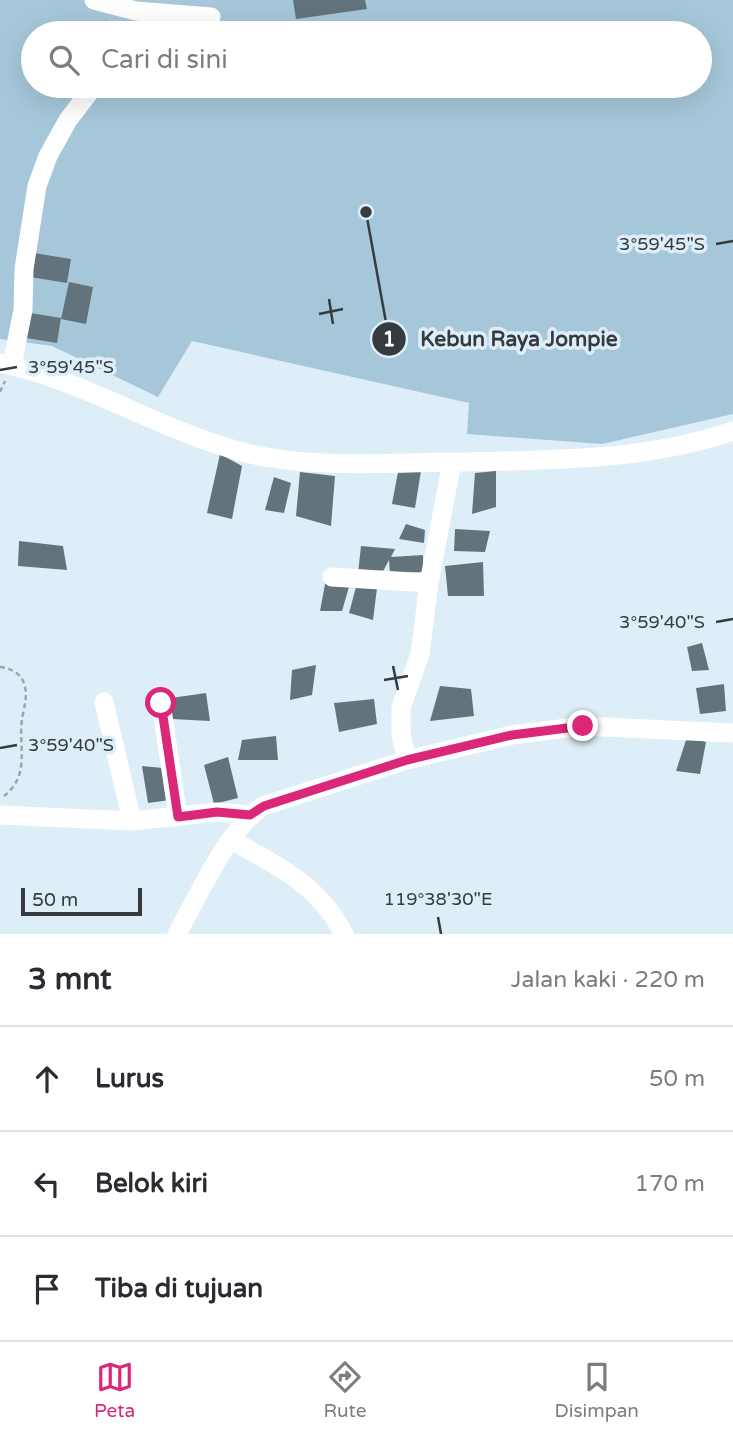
<!DOCTYPE html>
<html lang="id">
<meta charset="utf-8">
<style>
:root{--surface:#fff;--page:#f7f7f7;--text:#2b2b33;--muted:#7c7c81;--line:#e1e1e2;--accent:#db2777}
body{margin:0;font-family:"Varela Round",sans-serif;background:var(--page);color:var(--text)}
.scale{position:absolute;left:21px;bottom:18px;width:121px;box-sizing:border-box;padding-left:7px;border:4px solid #353b3f;border-top:0;font-size:19px;line-height:24px;white-space:nowrap;color:#353b3f;-webkit-text-stroke:5px #ddeef9;paint-order:stroke}
.stop{position:absolute;width:21px;height:21px;margin:-16px;border:5px solid #db2777;border-radius:50%;background:#fff}
.stop.end{background:#db2777;border-color:#fff;box-shadow:0 2px 7px #0008}
.list{margin:0;padding:0;list-style:none}
h2{display:flex;justify-content:space-between;align-items:center;height:91px;margin:0;padding:0 28px;font-size:30px}
h2 small{font-size:23px;font-weight:400;color:var(--muted)}
.list li{display:grid;grid-template-columns:46px 1fr auto;gap:21px;align-items:center;box-sizing:border-box;height:105px;padding:0 28px;border-top:2px solid var(--line)}
.list b{display:block;font-size:26px;white-space:nowrap}
.list em{font-size:23px;font-style:normal;color:var(--muted)}
.icon{flex:none;width:38px;height:38px;fill:none;stroke:currentColor;stroke-width:2;stroke-linecap:round;stroke-linejoin:round}
.map{position:relative;flex:none;width:733px;height:934px;overflow:hidden}
.search{position:absolute;background:var(--surface);box-shadow:0 7px 28px #0002;left:21px;right:21px;top:21px;height:77px;display:flex;align-items:center;gap:18px;box-sizing:border-box;padding:0 24px;border-radius:38px;color:var(--muted);font-size:26px}
.sheet{height:406px;background:var(--surface)}
nav{display:flex;justify-content:space-around;align-items:center;box-sizing:border-box;height:98px;border-top:2px solid var(--line);background:var(--surface);font-size:19px;color:var(--muted)}
nav a{display:grid;justify-items:center;gap:4px}
nav .on{color:var(--accent)}
.map>svg:first-child{display:block}
.green{fill:#a6c7da;fill-rule:evenodd}
.building{fill:#63737c}
.lines{fill:none;stroke-linecap:round;stroke-linejoin:round}
.path{stroke:#9aa7af;stroke-width:2.5;stroke-dasharray:5 3.5;stroke-linecap:butt}
.minor{stroke:#fff;stroke-width:19}
.route{stroke:#db2777;stroke-width:9}
.ticks{fill:none;stroke:#353b3f;stroke-width:2.5}
.ticks-label{font-size:18px;text-anchor:middle;fill:#353b3f;stroke:#ddeef9;stroke-width:7;stroke-linejoin:round;paint-order:stroke}
.leader{fill:none;stroke:#353b3f;stroke-width:2.5}
.callout-dot{fill:#353b3f;stroke:#ddeef9;stroke-width:2.5}
.mark-label{font-size:21px;text-anchor:middle;font-weight:bold;fill:#fff}
.callout-label{font-size:21px;text-anchor:middle;font-weight:bold;fill:#353b3f;stroke:#ddeef9;stroke-width:7;stroke-linejoin:round;paint-order:stroke}
</style>
<div class="map">
<svg width="733" height="934" viewBox="0 0 733 934">
<rect width="100%" height="100%" fill="#ddeef9"/>
<path class="green" d="M 0,0 L 733,0 L 733,414 L 602,444 L 467,434 L 469,403 L 192,341 L 158,397 L 52,346 L 0,339 ZM 33,33 L 700,33 L 700,86 L 33,86 Z"/>
<path class="building" d="M 293,0 L 365,0 L 367,9 L 296,19 Z
M 106,20 L 120,33 L 93,33 Z
M 34,253 L 71,259 L 67,283 L 30,277 Z
M 69,282 L 93,287 L 86,324 L 61,319 Z
M 24,312 L 61,318 L 57,343 L 20,337 Z
M 220,454 L 242,466 L 232,519 L 207,513 Z
M 421,471 L 415,508 L 392,504 L 398,472 Z
M 496,471 L 496,507 L 472,514 L 475,473 Z
M 300,472 L 335,476 L 331,526 L 296,516 Z
M 274,477 L 291,483 L 284,513 L 265,510 Z
M 406,524 L 425,530 L 424,543 L 399,539 Z
M 455,529 L 490,531 L 485,552 L 454,551 Z
M 19,541 L 63,546 L 67,570 L 18,566 Z
M 361,546 L 395,549 L 391,557 L 423,555 L 423,572 L 390,574 L 389,560 L 380,577 L 358,573 Z
M 483,562 L 484,596 L 448,596 L 445,566 Z
M 326,579 L 351,580 L 342,611 L 320,611 Z
M 356,587 L 377,588 L 373,620 L 349,613 Z
M 702,643 L 709,670 L 692,671 L 687,647 Z
M 316,665 L 312,695 L 290,700 L 292,670 Z
M 724,684 L 726,711 L 700,714 L 696,688 Z
M 440,686 L 471,689 L 474,716 L 430,721 Z
M 206,693 L 210,721 L 172,719 L 171,698 Z
M 374,699 L 377,724 L 339,732 L 334,703 Z
M 276,736 L 278,760 L 238,760 L 242,740 Z
M 687,737 L 706,742 L 700,774 L 676,771 Z
M 228,757 L 238,798 L 214,804 L 204,765 Z
M 142,766 L 163,768 L 170,800 L 148,803 Z"/>
<g class="lines">
<path class="path" d="M 0,392 L 5,381
M 0,667 C 9,668 19,672 23,681 C 29,694 24,706 22,719 C 18,746 31,775 4,796"/>
<path class="minor" d="M 94,0 L 136,11 L 211,17
M 144,33 L 162,13
M 0,363 C 84,380 157,429 239,451 C 302,469 386,463 452,462
M 12,365 L 23,310 L 24,269 L 37,186 L 48,156 L 68,120 L 94,86
M 332,577 L 429,583
M 104,702 L 132,821
M 161,703 L 178,817
M 407,760 L 401,735 L 401,708 L 420,654 L 429,583 L 452,462 C 546,460 642,462 733,431
M 0,815 L 132,821 L 217,812 L 250,815
M 231,840 C 277,865 319,885 344,934
M 177,934 C 198,896 228,829 263,806 L 407,760 L 512,735 L 583,726 L 733,733"/>
</g>
<g class="lines">
<path class="route" d="M 161,703 L 178,817 L 217,812 L 250,815 L 264,806 L 407,760 L 512,735 L 583,726"/>
</g>
<path class="ticks" d="M 716,244 L 733,241M 329,299 L 333,324M 319,314 L 343,309M 0,370 L 17,367M 716,622 L 733,619M 393,666 L 398,690M 384,680 L 408,676M 0,748 L 17,745M 438,917 L 441,934"/>
<g class="ticks-label">
<text x="662" y="250">3°59'45"S</text>
<text x="71" y="373">3°59'45"S</text>
<text x="662" y="628">3°59'40"S</text>
<text x="71" y="751">3°59'40"S</text>
<text x="438" y="905">119°38'30"E</text>
</g>
<path class="leader" d="M366 212L389 339"/>
<g class="callout-dot">
<circle cx="366" cy="212" r="7"/>
<circle cx="389" cy="339" r="18"/>
</g>
<g class="mark-label">
<text x="389" y="346">1</text>
</g>
<g class="callout-label">
<text x="519" y="346">Kebun Raya Jompie</text>
</g>
</svg>
<div class="scale">50 m</div>
<div class="stop" style="left:161px;top:703px"></div>
<div class="stop end" style="left:583px;top:726px"></div>
<div class="search"><svg class="icon" aria-label="search" viewBox="0 0 24 24"><circle cx="10" cy="10" r="6"/><path d="M15 15l6 6"/></svg>Cari di sini</div>
</div>
<section class="sheet">
<h2>3 mnt<small>Jalan kaki · 220 m</small></h2>
<ul class="list">
<li><svg class="icon" aria-label="ahead" viewBox="0 0 24 24"><path d="M12 20V5M6 11l6-6 6 6"/></svg><div><b>Lurus</b></div><em>50 m</em></li>
<li><svg class="icon" aria-label="left" viewBox="0 0 24 24"><path d="M17 20v-9H6M10 6l-5 5 5 5"/></svg><div><b>Belok kiri</b></div><em>170 m</em></li>
<li><svg class="icon" aria-label="arrive" viewBox="0 0 24 24"><path d="M6 21V4h12l-3 4 3 4H6"/></svg><div><b>Tiba di tujuan</b></div></li>
</ul>
</section>
<nav>
<a class="on"><svg class="icon" aria-label="map" viewBox="0 0 24 24"><path d="M3 6l6-2 6 2 6-2v14l-6 2-6-2-6 2zM9 4v14M15 6v14"/></svg>Peta</a>
<a><svg class="icon" aria-label="directions" viewBox="0 0 24 24"><path d="M12 3l9 9-9 9-9-9zM9 14v-3h6M13 9l2 2-2 2"/></svg>Rute</a>
<a><svg class="icon" aria-label="saved" viewBox="0 0 24 24"><path d="M7 4h10v16l-5-4-5 4z"/></svg>Disimpan</a>
</nav>
